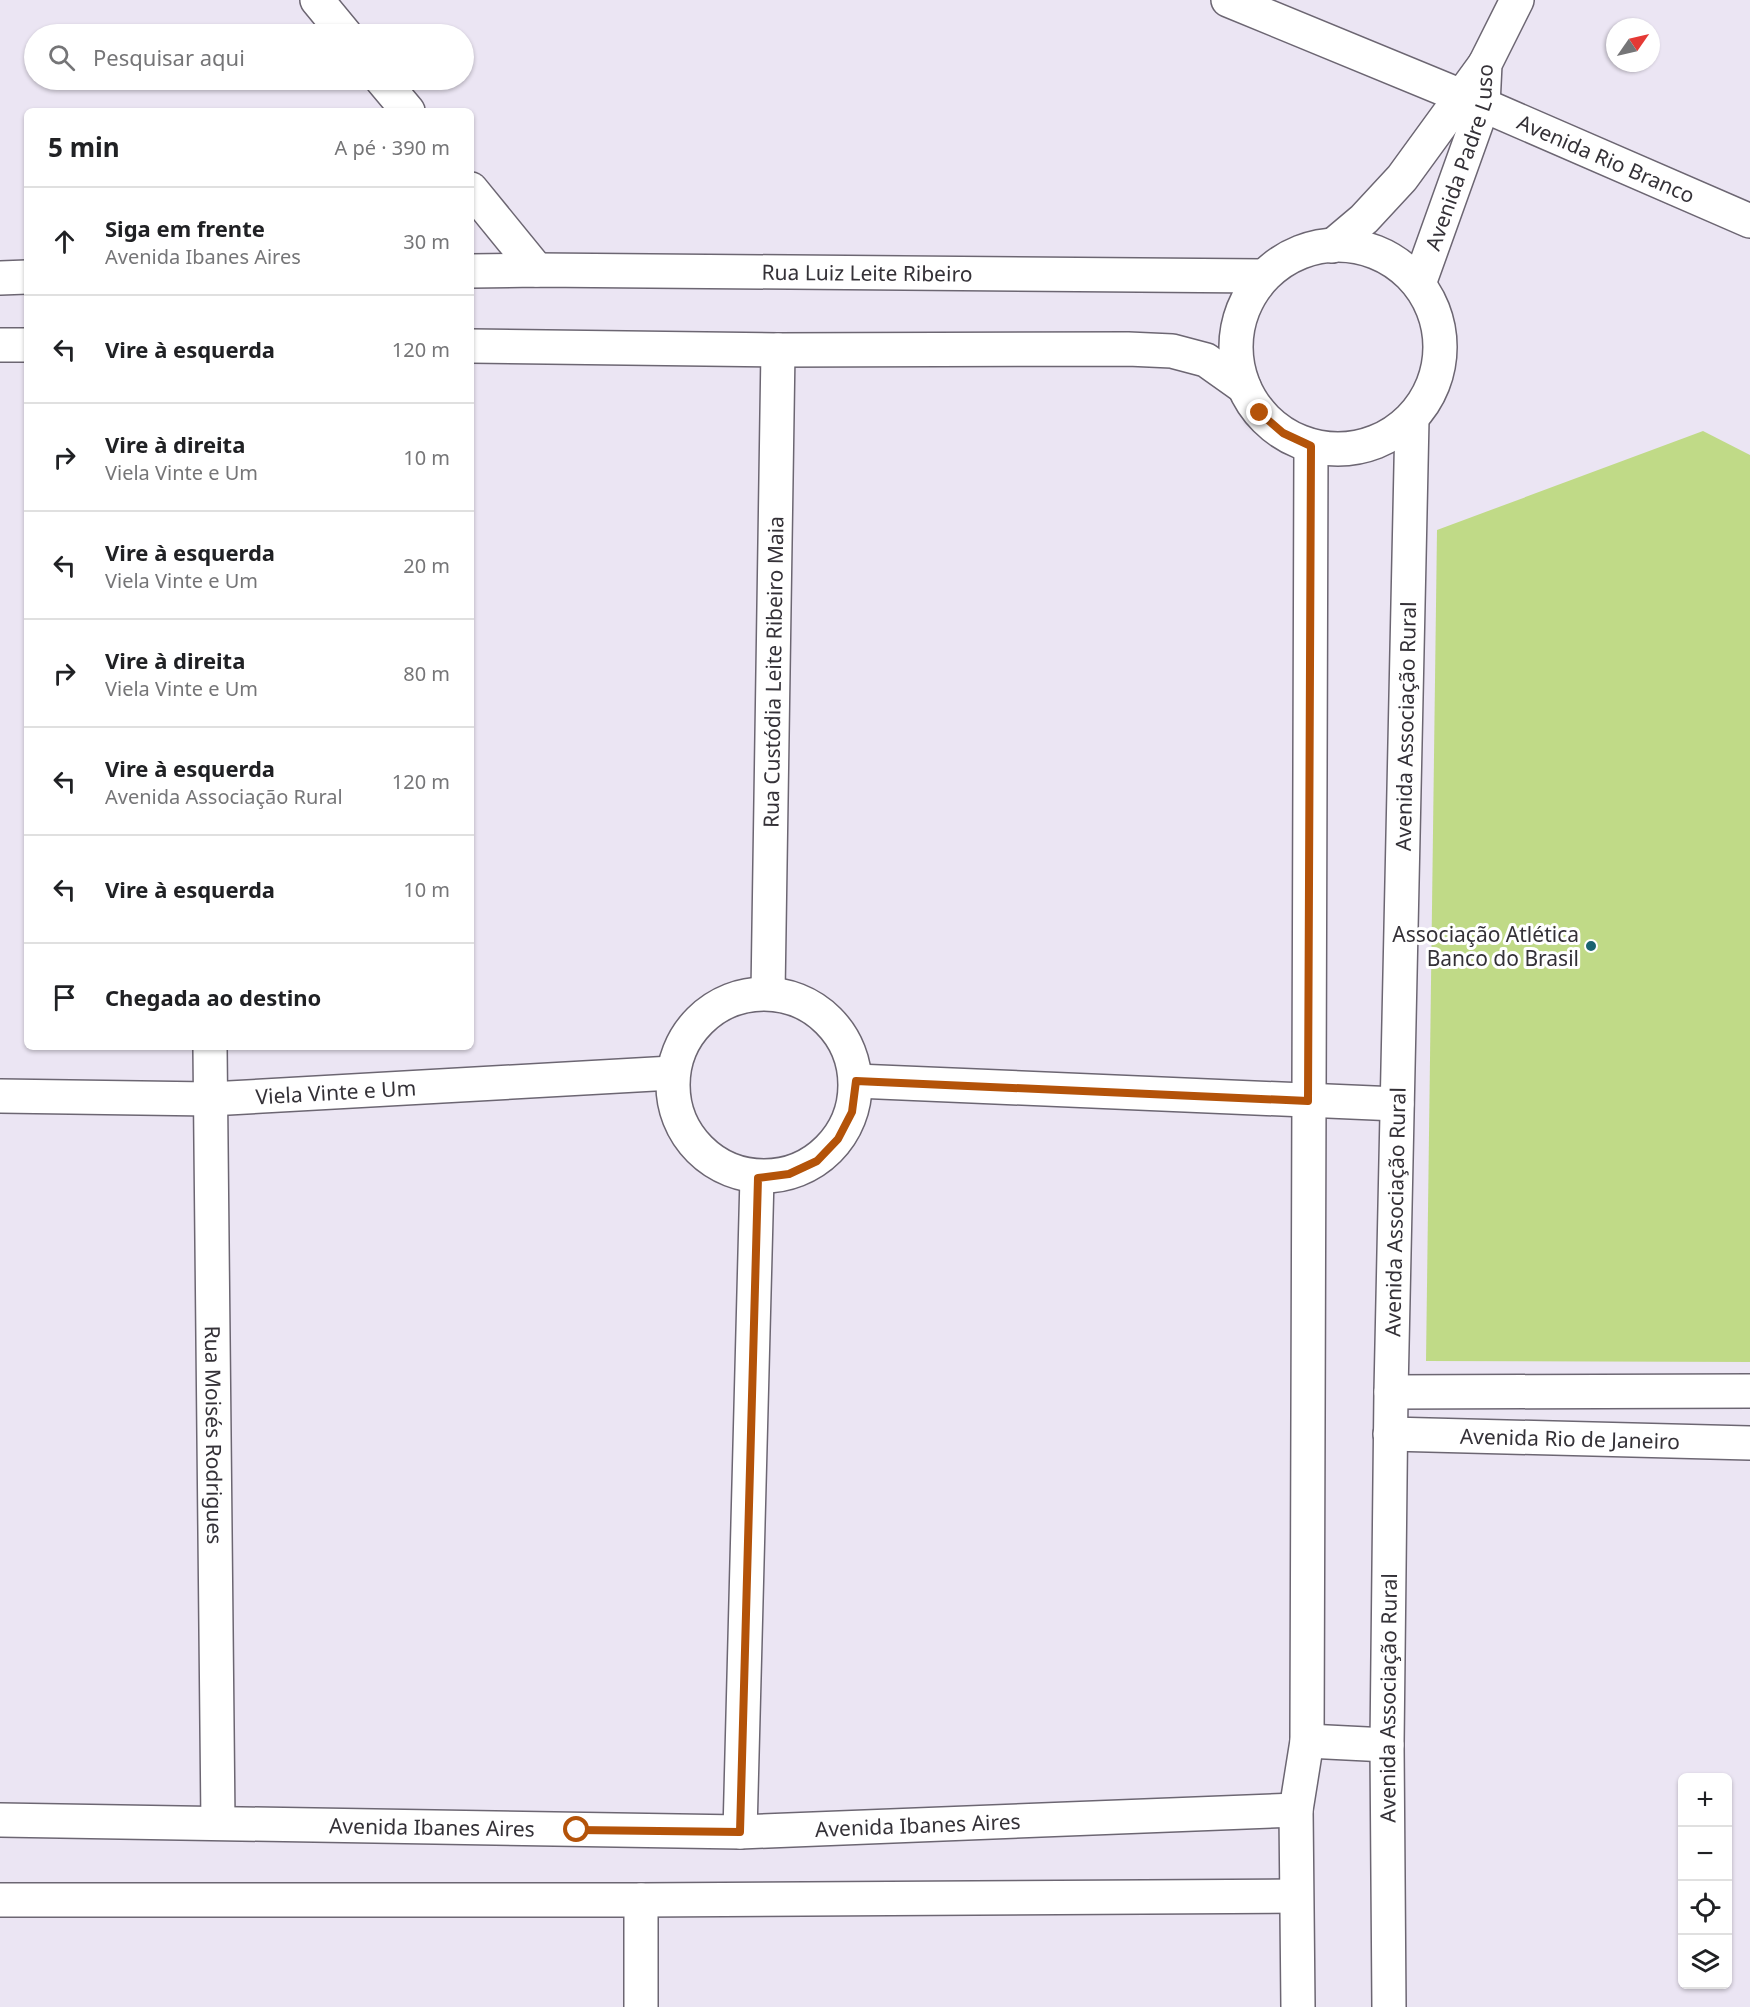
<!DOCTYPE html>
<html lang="pt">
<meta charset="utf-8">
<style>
:root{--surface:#fff;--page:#f2f2f2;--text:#202124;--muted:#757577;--line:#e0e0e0}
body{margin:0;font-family:"Noto Sans",sans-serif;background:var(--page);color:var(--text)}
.controls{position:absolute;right:18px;bottom:18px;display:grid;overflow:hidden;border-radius:9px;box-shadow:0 2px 4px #0004}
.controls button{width:54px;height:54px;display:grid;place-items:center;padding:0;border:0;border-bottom:2px solid var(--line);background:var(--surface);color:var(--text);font:30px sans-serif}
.compass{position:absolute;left:1606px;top:18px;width:54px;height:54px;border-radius:50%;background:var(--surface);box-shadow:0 2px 4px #0004;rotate:56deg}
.stop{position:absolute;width:18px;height:18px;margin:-14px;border:4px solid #b45309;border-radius:50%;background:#fff}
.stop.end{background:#b45309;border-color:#fff;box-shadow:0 2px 6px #0008}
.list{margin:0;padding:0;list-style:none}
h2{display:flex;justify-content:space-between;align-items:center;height:78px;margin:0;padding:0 24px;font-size:26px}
h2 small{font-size:20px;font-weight:400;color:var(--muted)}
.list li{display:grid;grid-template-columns:39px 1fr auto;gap:18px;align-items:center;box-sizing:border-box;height:108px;padding:0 24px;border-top:2px solid var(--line)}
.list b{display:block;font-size:22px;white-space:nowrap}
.list p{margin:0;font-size:20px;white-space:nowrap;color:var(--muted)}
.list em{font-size:20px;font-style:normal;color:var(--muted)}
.icon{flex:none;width:33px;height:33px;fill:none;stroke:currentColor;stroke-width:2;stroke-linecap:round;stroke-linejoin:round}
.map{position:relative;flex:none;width:1750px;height:2007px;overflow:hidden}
.search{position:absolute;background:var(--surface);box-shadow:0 2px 4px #0004;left:24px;top:24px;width:450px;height:66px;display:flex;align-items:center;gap:15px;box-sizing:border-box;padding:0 21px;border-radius:33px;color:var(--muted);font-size:22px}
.panel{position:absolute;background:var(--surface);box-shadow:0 2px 4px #0004;left:24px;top:108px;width:450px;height:942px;border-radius:9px}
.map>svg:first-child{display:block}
.green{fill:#c0da87}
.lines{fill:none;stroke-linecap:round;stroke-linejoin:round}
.minor-casing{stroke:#6c6672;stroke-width:36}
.tertiary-casing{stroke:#6c6672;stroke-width:36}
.minor{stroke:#fff;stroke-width:33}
.tertiary{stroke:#fff;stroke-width:33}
.route{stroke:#b45309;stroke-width:8}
.poi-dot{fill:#196370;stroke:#fff;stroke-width:2}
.labels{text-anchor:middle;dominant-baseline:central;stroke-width:6;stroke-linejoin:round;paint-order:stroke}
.street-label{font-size:21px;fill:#343137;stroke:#fff}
.poi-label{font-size:21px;fill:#343137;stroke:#fff;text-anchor:end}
</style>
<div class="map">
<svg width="1750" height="2007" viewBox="0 0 1750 2007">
<rect width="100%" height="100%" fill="#ebe5f3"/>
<path class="green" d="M 1703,431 L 1750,455 L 1750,1362 L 1426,1361 L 1437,530 Z"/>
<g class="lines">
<g class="minor-casing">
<g id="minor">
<path d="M 317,0 L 345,34"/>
<path id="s1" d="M 1228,0 L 1483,105 L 1750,221"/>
<path d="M 382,80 L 408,111"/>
<path d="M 471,189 L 537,270"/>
<path id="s2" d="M 471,271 L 537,270 L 1263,276"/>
<path d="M 0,278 L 27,277"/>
<path d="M 0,345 L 27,345"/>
<path d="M 471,346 L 778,350 L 1128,349 L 1172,351 L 1206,360 L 1244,387"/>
<path id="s3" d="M 768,993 L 778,350"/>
<circle cx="764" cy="1085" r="91"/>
<path id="s4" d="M 210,1047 L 218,1823"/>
<path d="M 856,1081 L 1397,1104"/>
<path id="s5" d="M 0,1096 L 210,1099 L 672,1073"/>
<path d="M 1391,1392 L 1750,1391"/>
<path id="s6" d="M 1390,1434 L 1750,1443"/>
<path id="s7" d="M 0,1820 L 740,1832 L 1296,1810"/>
<path d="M 740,1832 L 757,1177"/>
<path d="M 0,1900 L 641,1900 L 1296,1896"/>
<path d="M 641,1900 L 641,2007"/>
</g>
</g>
<g class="tertiary-casing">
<g id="tertiary">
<circle cx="1338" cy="347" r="102"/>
<path d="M 1332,246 L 1364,219 L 1402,178 L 1485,64"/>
<path id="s8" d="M 1419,284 L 1483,105 L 1485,64 L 1517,0"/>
<path d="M 1307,1741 L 1387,1745"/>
<path d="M 1298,2007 L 1296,1810 L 1307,1741 L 1311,446"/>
<path id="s9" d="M 1389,2007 L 1387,1745 L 1391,1392 L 1412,419"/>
</g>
</g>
<use href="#minor" class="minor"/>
<use href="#tertiary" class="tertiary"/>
</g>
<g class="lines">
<path class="route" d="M 577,1830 L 740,1832 L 758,1178 L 789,1174 L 817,1161 L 838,1139 L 852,1112 L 856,1081 L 1308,1101 L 1311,446 L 1283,433 L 1260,413"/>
</g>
<circle class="poi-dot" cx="1591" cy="946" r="6"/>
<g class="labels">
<g class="street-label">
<text stroke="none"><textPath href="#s8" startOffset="134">Avenida Padre Luso</textPath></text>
<text stroke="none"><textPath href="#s1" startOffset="410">Avenida Rio Branco</textPath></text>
<text stroke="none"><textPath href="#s2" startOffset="396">Rua Luiz Leite Ribeiro</textPath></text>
<text stroke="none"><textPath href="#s3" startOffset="321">Rua Custódia Leite Ribeiro Maia</textPath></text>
<text stroke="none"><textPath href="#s9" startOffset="1281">Avenida Associação Rural</textPath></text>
<text stroke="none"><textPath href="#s5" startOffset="336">Viela Vinte e Um</textPath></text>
<text stroke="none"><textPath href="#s9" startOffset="795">Avenida Associação Rural</textPath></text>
<text stroke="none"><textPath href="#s4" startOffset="388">Rua Moisés Rodrigues</textPath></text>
<text stroke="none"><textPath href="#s6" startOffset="180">Avenida Rio de Janeiro</textPath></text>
<text stroke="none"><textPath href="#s9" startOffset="309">Avenida Associação Rural</textPath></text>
<text stroke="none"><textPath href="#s7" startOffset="918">Avenida Ibanes Aires</textPath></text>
<text stroke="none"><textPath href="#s7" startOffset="432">Avenida Ibanes Aires</textPath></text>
</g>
<g class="poi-label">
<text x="1579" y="934">Associação Atlética<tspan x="1579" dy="24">Banco do Brasil</tspan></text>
</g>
</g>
</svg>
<div class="controls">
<button>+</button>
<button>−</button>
<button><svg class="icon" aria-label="locate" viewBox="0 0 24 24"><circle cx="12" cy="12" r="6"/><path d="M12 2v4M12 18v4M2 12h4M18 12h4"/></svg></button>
<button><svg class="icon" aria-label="layers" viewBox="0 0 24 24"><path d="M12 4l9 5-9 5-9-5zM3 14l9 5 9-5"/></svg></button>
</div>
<svg class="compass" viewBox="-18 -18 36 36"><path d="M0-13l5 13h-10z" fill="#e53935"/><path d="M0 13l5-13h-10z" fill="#757577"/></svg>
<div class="stop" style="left:577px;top:1830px"></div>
<div class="stop end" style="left:1260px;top:413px"></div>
<div class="search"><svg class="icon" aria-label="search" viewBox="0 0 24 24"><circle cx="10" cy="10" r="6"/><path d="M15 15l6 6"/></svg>Pesquisar aqui</div>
<section class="panel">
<h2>5 min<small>A pé · 390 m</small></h2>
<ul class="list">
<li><svg class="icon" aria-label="ahead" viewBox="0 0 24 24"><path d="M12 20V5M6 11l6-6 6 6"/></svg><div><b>Siga em frente</b><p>Avenida Ibanes Aires</p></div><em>30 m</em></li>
<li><svg class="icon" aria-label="left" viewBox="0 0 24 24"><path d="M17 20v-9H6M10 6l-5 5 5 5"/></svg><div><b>Vire à esquerda</b></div><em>120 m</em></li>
<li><svg class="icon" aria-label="right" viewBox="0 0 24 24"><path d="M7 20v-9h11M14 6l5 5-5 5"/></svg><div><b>Vire à direita</b><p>Viela Vinte e Um</p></div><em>10 m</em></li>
<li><svg class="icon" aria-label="left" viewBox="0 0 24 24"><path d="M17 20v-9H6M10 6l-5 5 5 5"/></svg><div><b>Vire à esquerda</b><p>Viela Vinte e Um</p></div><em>20 m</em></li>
<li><svg class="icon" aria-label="right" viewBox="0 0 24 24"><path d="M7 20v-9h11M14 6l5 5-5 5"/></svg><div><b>Vire à direita</b><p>Viela Vinte e Um</p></div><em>80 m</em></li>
<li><svg class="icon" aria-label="left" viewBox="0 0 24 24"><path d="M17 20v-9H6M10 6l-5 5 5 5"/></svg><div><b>Vire à esquerda</b><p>Avenida Associação Rural</p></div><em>120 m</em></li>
<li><svg class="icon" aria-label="left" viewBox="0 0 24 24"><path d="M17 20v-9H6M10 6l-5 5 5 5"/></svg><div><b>Vire à esquerda</b></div><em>10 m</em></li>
<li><svg class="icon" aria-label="arrive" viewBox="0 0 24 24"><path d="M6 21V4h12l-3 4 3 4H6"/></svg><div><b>Chegada ao destino</b></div></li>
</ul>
</section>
</div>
